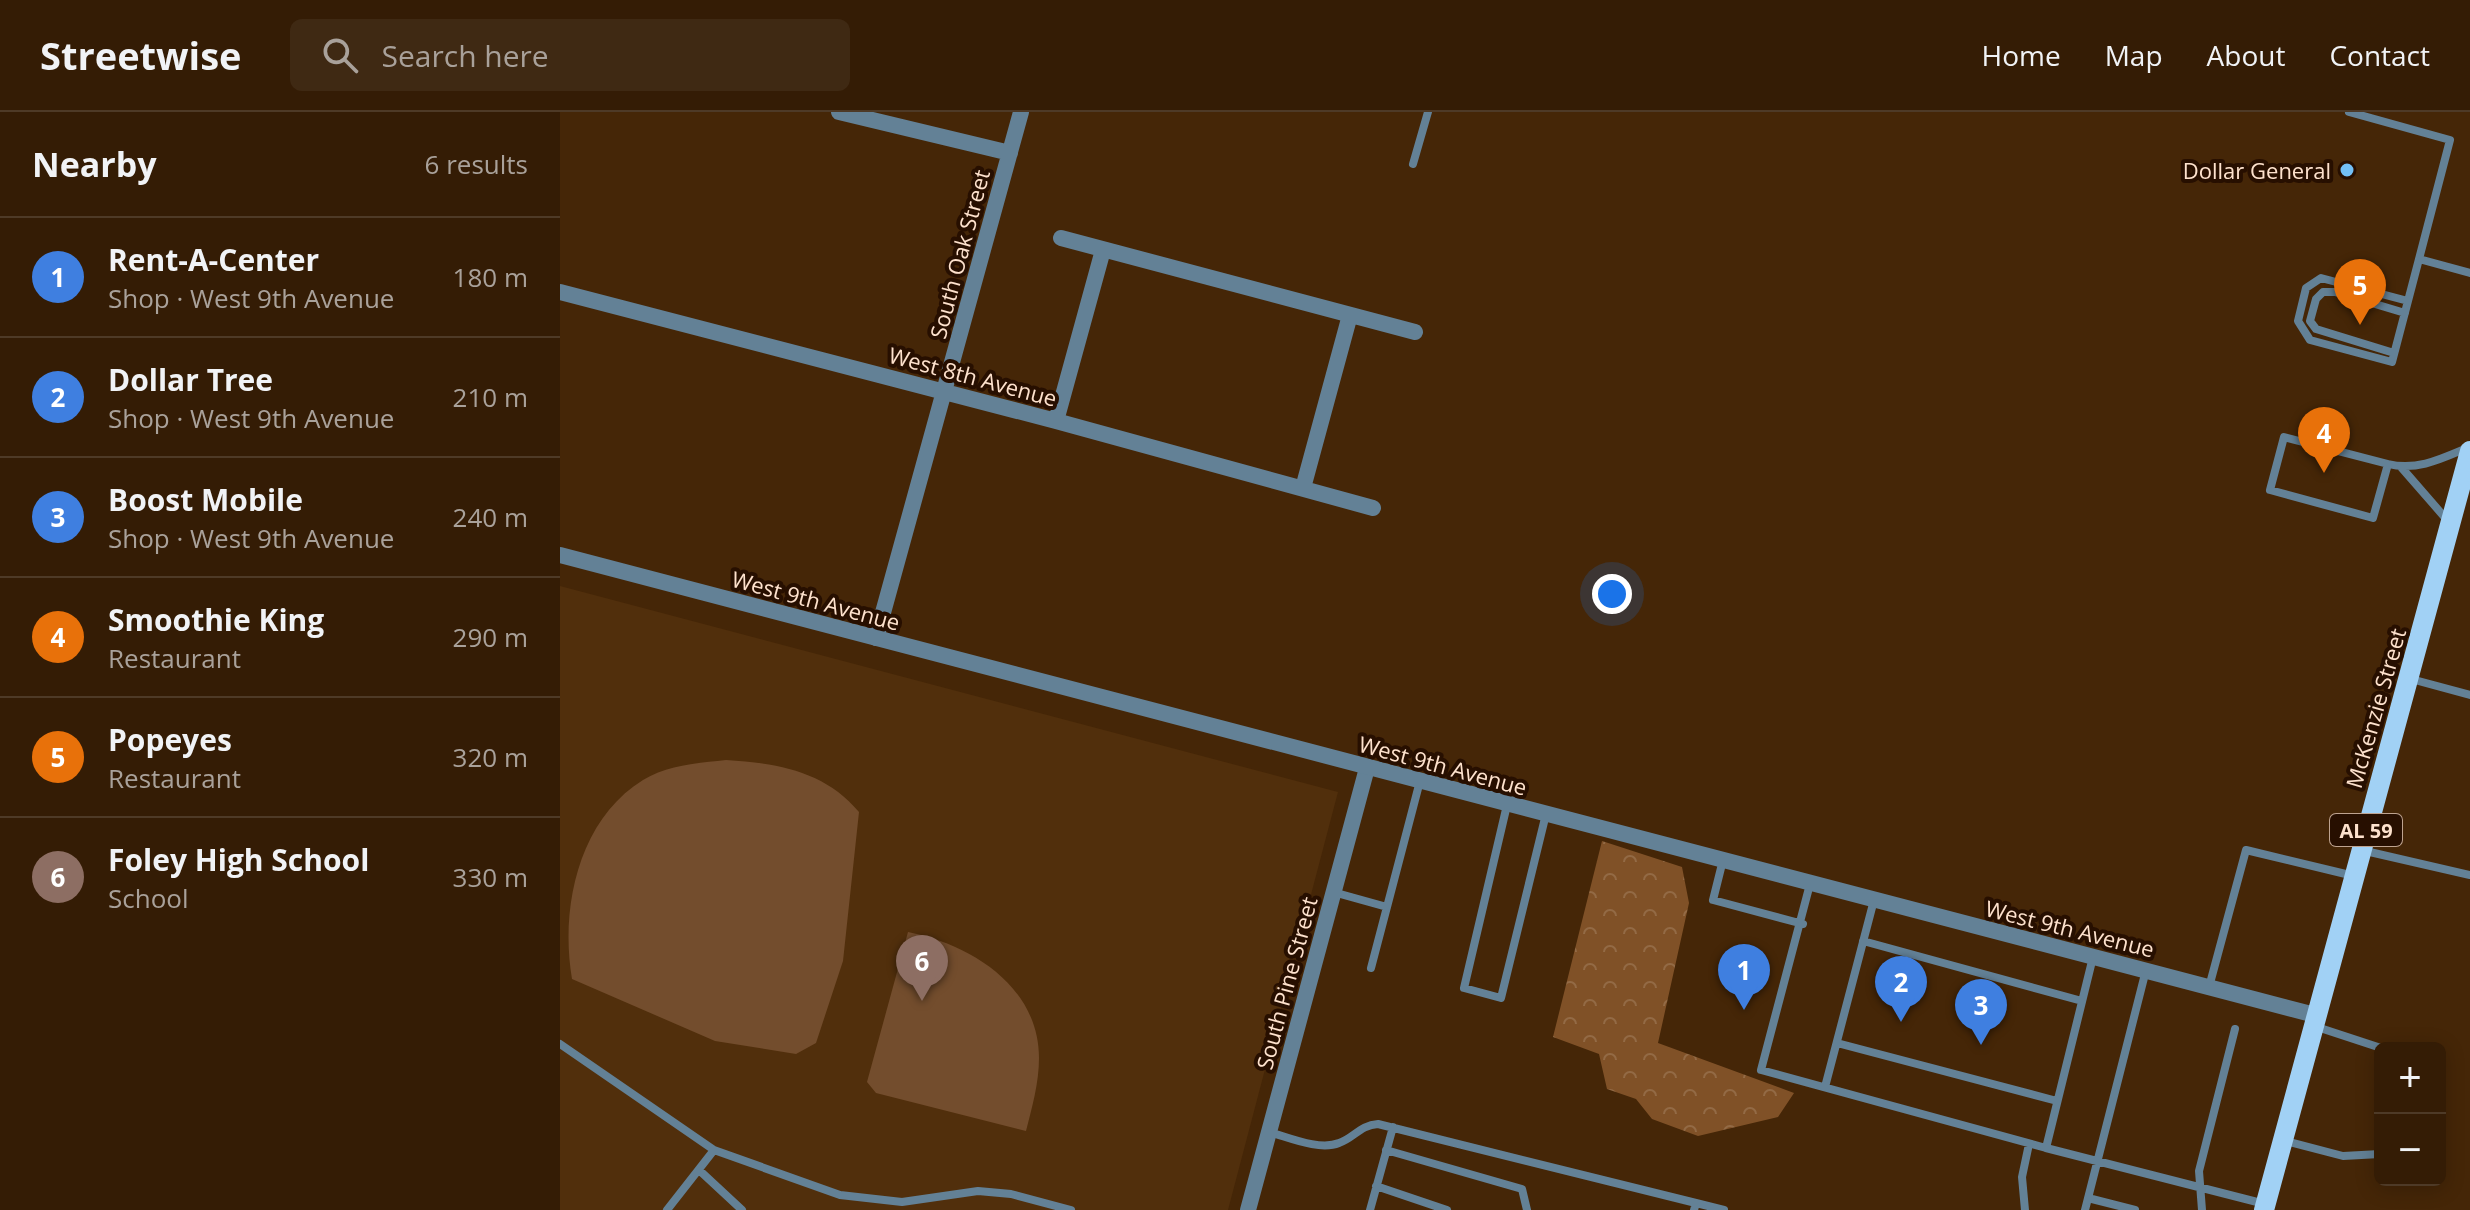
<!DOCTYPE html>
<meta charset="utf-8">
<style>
:root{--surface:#341c05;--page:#3f2913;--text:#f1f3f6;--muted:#a9a19a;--line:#4e3a27;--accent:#d93025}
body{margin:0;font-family:"Open Sans",sans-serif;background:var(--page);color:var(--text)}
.controls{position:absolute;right:24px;bottom:24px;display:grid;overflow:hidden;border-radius:12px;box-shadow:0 4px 20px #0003}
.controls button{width:72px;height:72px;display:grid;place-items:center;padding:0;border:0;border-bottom:2px solid var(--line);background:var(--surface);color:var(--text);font:40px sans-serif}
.you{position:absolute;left:1052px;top:482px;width:28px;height:28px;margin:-20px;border:6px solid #fff;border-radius:50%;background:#1a73e8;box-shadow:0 0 0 12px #1a73e833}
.badge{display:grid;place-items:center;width:52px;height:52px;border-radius:50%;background:var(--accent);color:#fff;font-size:26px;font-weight:700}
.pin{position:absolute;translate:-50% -66px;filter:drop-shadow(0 2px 4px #0008)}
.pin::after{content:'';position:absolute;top:42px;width:28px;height:24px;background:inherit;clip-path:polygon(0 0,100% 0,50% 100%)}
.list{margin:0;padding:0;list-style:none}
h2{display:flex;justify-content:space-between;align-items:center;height:104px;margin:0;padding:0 32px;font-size:34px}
h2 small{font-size:26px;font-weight:400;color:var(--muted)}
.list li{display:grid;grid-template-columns:52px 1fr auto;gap:24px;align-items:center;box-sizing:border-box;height:120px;padding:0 32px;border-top:2px solid var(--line)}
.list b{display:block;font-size:30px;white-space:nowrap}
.list p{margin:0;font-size:26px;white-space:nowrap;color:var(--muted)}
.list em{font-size:26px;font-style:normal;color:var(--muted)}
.icon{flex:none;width:44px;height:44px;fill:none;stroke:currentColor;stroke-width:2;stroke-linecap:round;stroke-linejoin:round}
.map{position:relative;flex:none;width:1910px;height:1098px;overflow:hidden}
header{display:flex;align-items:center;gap:48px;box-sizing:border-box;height:112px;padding:0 40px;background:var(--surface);border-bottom:2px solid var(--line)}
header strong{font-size:38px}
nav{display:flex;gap:44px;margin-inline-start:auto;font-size:28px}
.search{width:560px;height:72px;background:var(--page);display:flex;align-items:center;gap:20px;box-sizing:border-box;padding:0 28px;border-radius:12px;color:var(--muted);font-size:30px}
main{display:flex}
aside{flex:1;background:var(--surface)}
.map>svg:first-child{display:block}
.built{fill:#512f0c}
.forest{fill:url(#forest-crowns)}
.pitch{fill:#734d2d}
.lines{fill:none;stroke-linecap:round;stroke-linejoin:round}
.service{stroke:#638196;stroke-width:8}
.minor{stroke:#638196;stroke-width:16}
.tertiary{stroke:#638196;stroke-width:16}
.primary{stroke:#a1d1f5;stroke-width:20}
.poi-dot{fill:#73c0f6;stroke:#270f00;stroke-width:3}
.labels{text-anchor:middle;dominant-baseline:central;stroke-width:8;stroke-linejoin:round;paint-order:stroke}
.shield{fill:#270f00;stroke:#bea390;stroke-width:2}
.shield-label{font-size:20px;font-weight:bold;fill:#fee2cd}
.poi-label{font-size:22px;fill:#fee2cd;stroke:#270f00;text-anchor:end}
.street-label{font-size:22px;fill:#fee2cd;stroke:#270f00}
</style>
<header>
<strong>Streetwise</strong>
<div class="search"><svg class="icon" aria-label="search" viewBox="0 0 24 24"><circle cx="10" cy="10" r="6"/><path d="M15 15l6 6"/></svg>Search here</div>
<nav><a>Home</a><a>Map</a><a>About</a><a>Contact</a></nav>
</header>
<main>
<aside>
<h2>Nearby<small>6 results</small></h2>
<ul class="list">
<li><span class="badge" style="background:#3f7fe0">1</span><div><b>Rent-A-Center</b><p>Shop · West 9th Avenue</p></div><em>180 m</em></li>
<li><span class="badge" style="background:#3f7fe0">2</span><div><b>Dollar Tree</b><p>Shop · West 9th Avenue</p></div><em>210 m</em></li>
<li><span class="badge" style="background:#3f7fe0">3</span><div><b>Boost Mobile</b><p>Shop · West 9th Avenue</p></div><em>240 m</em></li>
<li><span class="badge" style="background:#e8710a">4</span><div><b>Smoothie King</b><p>Restaurant</p></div><em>290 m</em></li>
<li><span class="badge" style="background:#e8710a">5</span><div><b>Popeyes</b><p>Restaurant</p></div><em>320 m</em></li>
<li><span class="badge" style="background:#8d6e63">6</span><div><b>Foley High School</b><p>School</p></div><em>330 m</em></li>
</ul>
</aside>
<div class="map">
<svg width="1910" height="1098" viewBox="0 0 1910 1098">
<defs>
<pattern id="forest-crowns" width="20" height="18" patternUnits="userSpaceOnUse" patternTransform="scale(2)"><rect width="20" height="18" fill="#805127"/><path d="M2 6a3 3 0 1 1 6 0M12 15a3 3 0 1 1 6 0" fill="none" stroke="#936a45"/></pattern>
</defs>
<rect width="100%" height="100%" fill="#452607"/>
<path class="built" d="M 0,474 L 778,680 L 668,1098 L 0,1098 Z"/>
<path class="forest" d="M 1042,729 L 1122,755 L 1129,791 L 1098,931 L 1234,981 L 1218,1005 L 1138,1024 L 1092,1007 L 1076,987 L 1047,977 L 1039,942 L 993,925 Z"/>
<path class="pitch" d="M 166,648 C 217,651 265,659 299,700 L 283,849 L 256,931 L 236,942 L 155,929 L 12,867 C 0,797 18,708 83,668 C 108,653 138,651 166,648 Z
M 348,820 C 410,832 479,874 479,946 C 479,971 472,995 466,1019 L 316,981 L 307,970 Z"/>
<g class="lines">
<path class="service" d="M 1789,0 L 1890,28 L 1859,147 L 1910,161
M 853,52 L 868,0
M 1848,189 L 1761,166 L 1746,176 L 1738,209 L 1750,228 L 1832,250 L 1859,147
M 1834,241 L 1756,217 L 1750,209 L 1756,187 L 1763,180 L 1775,180 L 1845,201
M 1828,352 L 1813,406 L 1710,378 L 1724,325 L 1828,352 C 1857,359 1881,347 1907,336
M 1841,355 L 1888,409
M 1851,567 L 1910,583
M 947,693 L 904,876 L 941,886 L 986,702
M 1801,738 L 1910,763
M 1163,748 L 1153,788 L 1243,812
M 1250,772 L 1201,958 L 1486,1036
M 773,780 L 827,795 L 860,669
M 1303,829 L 1522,889
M 1533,845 L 1486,1036 L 1705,1092
M 811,856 L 827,795
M 1649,875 L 1686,738 L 1794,764
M 1754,914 L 1821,936
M 1277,931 L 1497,989
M 0,932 L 154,1038 L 107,1098
M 1265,975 L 1314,788
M 709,1020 C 728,1025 759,1039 779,1031 C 794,1026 800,1013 818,1012 L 1136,1091
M 1722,1028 L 1783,1044 L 1820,1042
M 154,1038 L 280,1083 L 342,1090 L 418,1079 L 451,1082 L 511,1098
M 826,1038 L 962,1077 L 967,1098
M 139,1058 L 182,1098
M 816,1074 L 887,1098
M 1528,1086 L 1575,1098
M 810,1098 L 833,1015
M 1134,1098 L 1136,1091 L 1164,1098
M 1465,1098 L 1462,1065 L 1469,1032
M 1525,1098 L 1586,858
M 1642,1098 L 1639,1059 L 1675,917"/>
<path class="minor" d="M 279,0 L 450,41
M 501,126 L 855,220
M 0,180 L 496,309 L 813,396
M 496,309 L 543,138
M 743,376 L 790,203
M 316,526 L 461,0
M 688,1098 L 807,656"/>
<path class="tertiary" d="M 0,443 L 1755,903"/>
<path class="primary" d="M 1704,1098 L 1910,339"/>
</g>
<circle class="poi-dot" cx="1787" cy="58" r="8"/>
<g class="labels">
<rect class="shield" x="1770" y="702" width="72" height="32" rx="6"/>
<g class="shield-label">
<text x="1806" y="718">AL 59</text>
</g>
<g class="poi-label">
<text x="1771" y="58">Dollar General</text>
</g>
<g class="street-label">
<text transform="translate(399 142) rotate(-75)">South Oak Street</text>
<text transform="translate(413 264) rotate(15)">West 8th Avenue</text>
<text transform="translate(256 488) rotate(15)">West 9th Avenue</text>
<text transform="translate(1815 596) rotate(-74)">McKenzie Street</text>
<text transform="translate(883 653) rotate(15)">West 9th Avenue</text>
<text transform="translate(1510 816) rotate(14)">West 9th Avenue</text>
<text transform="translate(726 871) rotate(-75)">South Pine Street</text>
</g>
</g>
</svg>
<div class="controls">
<button>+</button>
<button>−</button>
</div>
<div class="you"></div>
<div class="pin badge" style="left:1184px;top:898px;background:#3f7fe0">1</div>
<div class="pin badge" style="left:1341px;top:910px;background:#3f7fe0">2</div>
<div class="pin badge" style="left:1421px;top:933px;background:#3f7fe0">3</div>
<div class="pin badge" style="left:1764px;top:361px;background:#e8710a">4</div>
<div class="pin badge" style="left:1800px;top:213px;background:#e8710a">5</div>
<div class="pin badge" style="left:362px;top:889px;background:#8d6e63">6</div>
</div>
</main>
